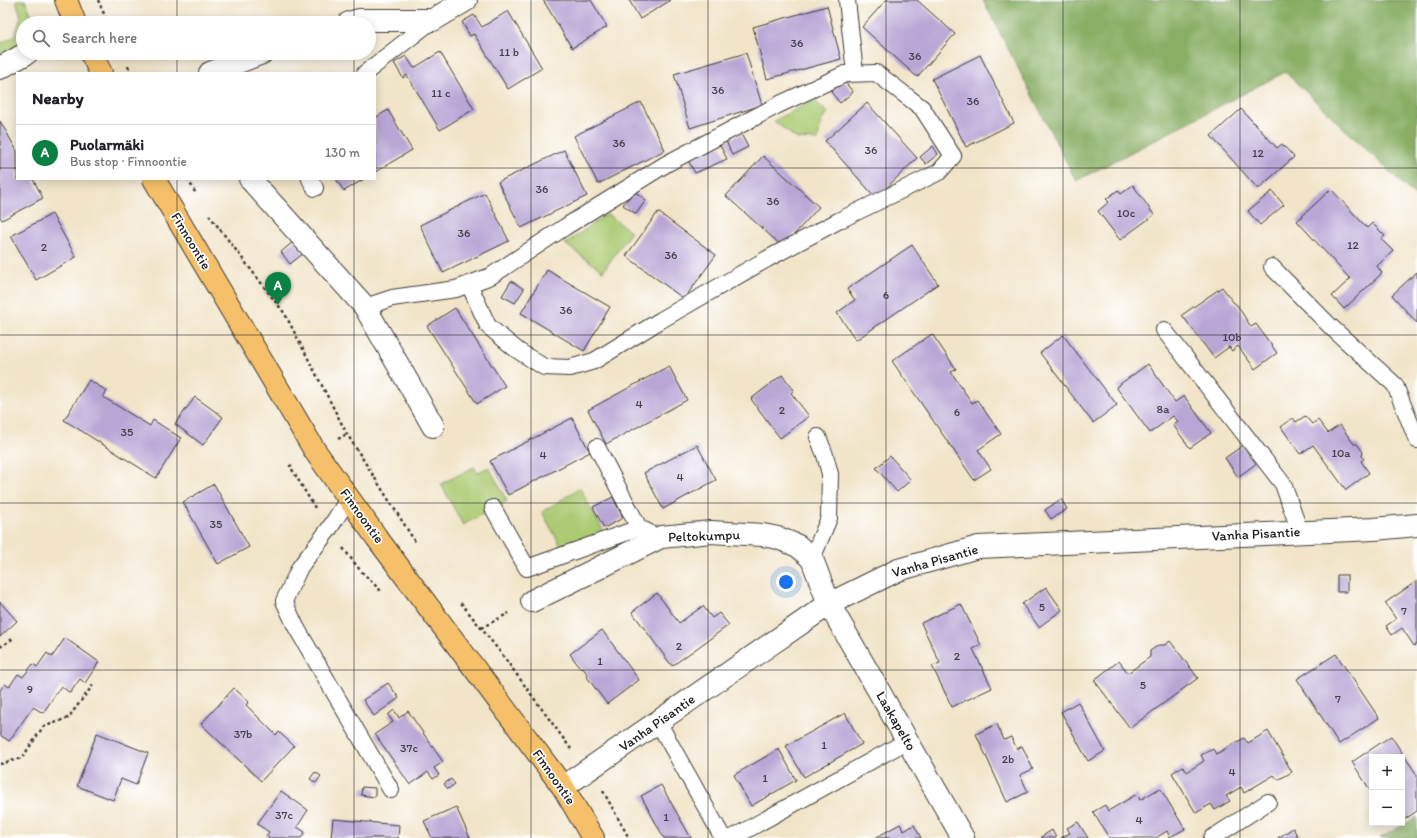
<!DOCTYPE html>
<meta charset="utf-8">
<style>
:root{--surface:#fff;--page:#f2f2f2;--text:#202124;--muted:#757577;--line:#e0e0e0;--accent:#0b8043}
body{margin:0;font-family:Itim,sans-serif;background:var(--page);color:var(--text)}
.controls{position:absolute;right:12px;bottom:12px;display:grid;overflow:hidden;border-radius:0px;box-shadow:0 2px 10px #0003}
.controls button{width:36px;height:36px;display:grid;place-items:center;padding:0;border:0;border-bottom:1px solid var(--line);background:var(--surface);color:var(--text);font:20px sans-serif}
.you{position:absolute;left:786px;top:582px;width:14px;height:14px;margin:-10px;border:3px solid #fff;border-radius:50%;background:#1a73e8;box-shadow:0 0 0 6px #1a73e833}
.badge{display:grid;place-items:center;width:26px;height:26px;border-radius:50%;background:var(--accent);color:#fff;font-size:13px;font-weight:700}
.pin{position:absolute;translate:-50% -33px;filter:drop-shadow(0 1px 2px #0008)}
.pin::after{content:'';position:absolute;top:21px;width:14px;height:12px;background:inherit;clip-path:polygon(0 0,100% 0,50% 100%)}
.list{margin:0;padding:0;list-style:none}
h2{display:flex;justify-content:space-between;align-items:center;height:52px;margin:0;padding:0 16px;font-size:17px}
h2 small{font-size:13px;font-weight:400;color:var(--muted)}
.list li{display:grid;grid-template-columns:26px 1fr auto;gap:12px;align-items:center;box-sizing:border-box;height:56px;padding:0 16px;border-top:1px solid var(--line)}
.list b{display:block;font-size:15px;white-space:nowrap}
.list p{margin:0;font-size:13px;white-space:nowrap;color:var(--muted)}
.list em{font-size:13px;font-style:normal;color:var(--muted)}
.icon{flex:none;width:22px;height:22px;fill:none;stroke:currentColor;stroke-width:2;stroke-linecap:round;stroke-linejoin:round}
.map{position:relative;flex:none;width:1417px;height:838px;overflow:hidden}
.search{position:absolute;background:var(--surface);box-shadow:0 2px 10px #0003;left:16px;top:16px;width:360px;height:44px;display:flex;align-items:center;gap:10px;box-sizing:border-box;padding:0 14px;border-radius:22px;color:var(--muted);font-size:15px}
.panel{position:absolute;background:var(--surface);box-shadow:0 2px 10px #0003;left:16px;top:72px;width:360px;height:108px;border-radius:0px}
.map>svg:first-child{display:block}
.green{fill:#accb73;stroke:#647448}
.forest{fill:#89af65;stroke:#526640}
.building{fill:#b8a6d5}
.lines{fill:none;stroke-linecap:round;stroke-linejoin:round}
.lane-casing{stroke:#3c3a36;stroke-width:18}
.street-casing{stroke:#3c3a36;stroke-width:24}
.primary-casing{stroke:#3c3a36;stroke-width:24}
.path{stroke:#3c3a36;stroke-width:2.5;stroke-dasharray:3 3;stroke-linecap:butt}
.lane{stroke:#fff;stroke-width:16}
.street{stroke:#fff;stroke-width:22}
.primary{stroke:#f6c06b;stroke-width:22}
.grid{fill:none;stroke:#1c1c1c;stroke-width:1;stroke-opacity:0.55}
.labels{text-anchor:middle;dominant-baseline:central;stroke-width:3.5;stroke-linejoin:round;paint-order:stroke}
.number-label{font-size:12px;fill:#433e4a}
.street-label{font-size:14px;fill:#1c1c1c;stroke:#fff}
</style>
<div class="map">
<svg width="1417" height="838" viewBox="0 0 1417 838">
<rect width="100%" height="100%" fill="#fff"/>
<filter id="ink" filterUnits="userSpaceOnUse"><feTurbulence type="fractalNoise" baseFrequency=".025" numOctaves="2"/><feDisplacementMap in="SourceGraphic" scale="8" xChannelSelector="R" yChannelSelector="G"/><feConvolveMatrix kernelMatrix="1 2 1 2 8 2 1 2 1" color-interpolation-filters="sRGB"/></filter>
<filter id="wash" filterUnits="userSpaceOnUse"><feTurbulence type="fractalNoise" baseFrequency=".012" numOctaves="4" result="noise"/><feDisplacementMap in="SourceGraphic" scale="16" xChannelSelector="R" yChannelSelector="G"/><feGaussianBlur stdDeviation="0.9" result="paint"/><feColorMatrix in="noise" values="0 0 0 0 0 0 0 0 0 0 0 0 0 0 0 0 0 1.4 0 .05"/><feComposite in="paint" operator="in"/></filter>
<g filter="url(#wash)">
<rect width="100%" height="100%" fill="#f1e4c8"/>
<path class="green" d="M 16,0 L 25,0 L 35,23 L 23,23 L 23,48 L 0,60 L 0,44 L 15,36 L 21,16 Z
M 814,100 L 828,113 L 821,121 L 818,140 L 797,139 L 774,121 Z
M 607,214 L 631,232 L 603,271 L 565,244 Z
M 474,467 L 477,473 L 489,467 L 507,501 L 463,525 L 441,484 Z
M 580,488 L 605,534 L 562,548 L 542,512 Z"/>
<path class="forest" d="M 983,0 L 1417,0 L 1417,198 L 1285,72 L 1076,181 Z
M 1417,817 L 1417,838 L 1380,838 Z"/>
<g id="blocks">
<path class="building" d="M 543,0 L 591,0 L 607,27 L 572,48 Z
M 629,0 L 671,0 L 640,19 Z
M 886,0 L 917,0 L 955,34 L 917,77 L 862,27 Z
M 827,6 L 841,59 L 767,79 L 753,27 Z
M 508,11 L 542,68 L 508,89 L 474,34 L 470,36 L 462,22 L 474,15 L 482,27 Z
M 440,52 L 474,109 L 440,130 L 407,75 L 403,78 L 394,63 L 406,56 L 414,68 Z
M 746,53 L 762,105 L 690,128 L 674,74 Z
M 980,55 L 1014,123 L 966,147 L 932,79 Z
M 844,81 L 853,92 L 840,103 L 831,92 Z
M 641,102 L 665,150 L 598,184 L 574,136 Z
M 867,103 L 917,158 L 876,198 L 825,141 Z
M 1241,109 L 1277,148 L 1282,144 L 1294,157 L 1258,189 L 1211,136 Z
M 388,110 L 412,150 L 375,172 L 375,118 Z
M 0,121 L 17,151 L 17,179 L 33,179 L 43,198 L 2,220 L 0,217 Z
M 741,134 L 748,147 L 732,155 L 726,141 Z
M 720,145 L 727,159 L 695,173 L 688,160 Z
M 933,146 L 938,154 L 926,164 L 920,157 Z
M 564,150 L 587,196 L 521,228 L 498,182 Z
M 763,156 L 819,207 L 783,247 L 726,196 Z
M 336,179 L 364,179 L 344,191 Z
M 1133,185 L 1154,215 L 1120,240 L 1098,211 L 1109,202 L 1106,199 L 1118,190 L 1121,194 Z
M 1331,189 L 1367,228 L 1372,223 L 1385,236 L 1381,239 L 1393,251 L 1377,266 L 1382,273 L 1344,309 L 1332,296 L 1350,279 L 1297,221 Z
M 634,191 L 646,200 L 636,214 L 623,205 Z
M 1272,191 L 1284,205 L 1260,225 L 1248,211 Z
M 485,193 L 509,241 L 443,273 L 420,225 Z
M 658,212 L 716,255 L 684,299 L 626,256 Z
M 52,214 L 76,257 L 36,280 L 11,236 Z
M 294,241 L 304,253 L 290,264 L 281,252 Z
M 912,245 L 938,284 L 856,340 L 837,313 L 855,300 L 847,289 Z
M 547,270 L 610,307 L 584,351 L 521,313 Z
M 1417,272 L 1417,323 L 1392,295 Z
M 511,281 L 524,289 L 515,303 L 502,296 Z
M 1222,287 L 1233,302 L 1237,305 L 1251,327 L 1256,324 L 1277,353 L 1255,369 L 1238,346 L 1232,351 L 1229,347 L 1214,358 L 1182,315 Z
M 455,308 L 505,386 L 477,404 L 427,326 Z
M 932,334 L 956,369 L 951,372 L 972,403 L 977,400 L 1001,434 L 978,450 L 991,469 L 974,480 L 892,361 Z
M 1063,335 L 1117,405 L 1093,423 L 1040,353 Z
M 1148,364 L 1175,402 L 1184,396 L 1211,433 L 1190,448 L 1173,425 L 1178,421 L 1173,416 L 1150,433 L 1116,387 Z
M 669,366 L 687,400 L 606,444 L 588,410 Z
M 782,375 L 794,390 L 791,393 L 809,416 L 780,438 L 751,399 Z
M 89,380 L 107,391 L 103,397 L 150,426 L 153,420 L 181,438 L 156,478 L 64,420 Z
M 195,397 L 223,417 L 203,445 L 175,424 Z
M 1305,416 L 1312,424 L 1318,420 L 1328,433 L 1340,425 L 1354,444 L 1357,444 L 1363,452 L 1362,456 L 1364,459 L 1361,461 L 1369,473 L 1346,490 L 1313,445 L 1300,454 L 1281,427 L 1293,418 L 1296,422 Z
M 572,418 L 590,452 L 508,495 L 490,461 Z
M 1245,444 L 1258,462 L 1238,477 L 1225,458 Z
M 697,445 L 716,480 L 663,509 L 644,473 Z
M 890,456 L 911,480 L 897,492 L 876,468 Z
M 214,484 L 249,547 L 218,564 L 183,502 Z
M 613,497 L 623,518 L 604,528 L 593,507 Z
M 1061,499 L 1067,509 L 1051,519 L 1045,510 Z
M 1337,575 L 1347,575 L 1347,592 L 1337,592 Z
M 1417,581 L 1417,644 L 1414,646 L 1402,628 L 1392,635 L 1386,626 L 1396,619 L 1385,603 Z
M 1046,587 L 1062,610 L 1039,627 L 1022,604 Z
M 657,593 L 679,623 L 703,606 L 712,618 L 719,613 L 729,625 L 672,666 L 632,612 Z
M 0,602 L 17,621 L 0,637 Z
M 961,604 L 981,645 L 973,649 L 992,688 L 952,707 L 932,666 L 940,663 L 921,623 Z
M 602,630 L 639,680 L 607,704 L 587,677 L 588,675 L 583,668 L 581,669 L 570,654 Z
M 65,638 L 99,662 L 85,683 L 80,679 L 70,693 L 61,686 L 43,713 L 33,707 L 9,741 L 0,735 L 0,690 L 5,684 L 9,687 L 18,674 L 23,677 L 33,664 L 37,667 L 47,653 L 52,657 Z
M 1170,641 L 1198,678 L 1130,728 L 1094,680 L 1119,661 L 1128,673 L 1150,657 L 1150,651 L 1159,645 L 1165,645 Z
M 1336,654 L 1379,718 L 1339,744 L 1297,679 Z
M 388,683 L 399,698 L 374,716 L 363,700 Z
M 234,688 L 249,702 L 246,705 L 276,735 L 279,732 L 294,746 L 261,781 L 201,724 Z
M 1078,702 L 1105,751 L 1088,761 L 1061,712 Z
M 394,710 L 399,718 L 408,711 L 443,762 L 434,768 L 439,775 L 433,779 L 428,772 L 410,785 L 375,734 L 393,722 L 388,715 Z
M 845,713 L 862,744 L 804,777 L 786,746 Z
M 997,724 L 1004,740 L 1011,737 L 1017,749 L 1022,746 L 1033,769 L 1020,775 L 1028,792 L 1007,802 L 976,734 Z
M 1268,731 L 1292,772 L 1278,780 L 1274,775 L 1244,793 L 1241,787 L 1226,796 L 1230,801 L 1215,810 L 1211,804 L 1196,813 L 1172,773 L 1183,766 L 1187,772 L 1204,761 L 1201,755 L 1213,749 L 1216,754 L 1244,738 L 1248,743 Z
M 97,733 L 148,753 L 136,785 L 121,779 L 113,800 L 77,786 Z
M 1391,736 L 1417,775 L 1417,811 L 1402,821 L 1402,757 L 1372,757 L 1372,793 L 1352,762 Z
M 779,749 L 796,780 L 751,806 L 734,775 Z
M 315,772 L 321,776 L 316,783 L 310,779 Z
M 451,779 L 455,784 L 448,789 L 444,784 Z
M 661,785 L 691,838 L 664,838 L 641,796 Z
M 362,787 L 375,788 L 375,797 L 361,795 Z
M 1160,788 L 1185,829 L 1170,837 L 1167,831 L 1156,838 L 1109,838 L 1093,812 L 1105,805 L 1108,811 L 1137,794 L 1140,800 Z
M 281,791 L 308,810 L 297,827 L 305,832 L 301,838 L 269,838 L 266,836 L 269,832 L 257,824 Z
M 456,807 L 470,838 L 432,838 L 424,821 Z
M 333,819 L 399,825 L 398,838 L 331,838 Z
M 1078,822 L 1088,838 L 1061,838 L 1070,833 L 1067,828 Z
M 900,824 L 904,831 L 914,825 L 921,838 L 875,838 Z
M 1293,828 L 1298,837 L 1299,836 L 1300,838 L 1278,838 Z
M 1052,830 L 1056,838 L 1042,838 L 1041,837 Z"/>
</g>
</g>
<g filter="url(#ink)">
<use href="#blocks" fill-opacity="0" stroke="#3c3a36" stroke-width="1"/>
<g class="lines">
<g class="lane-casing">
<path id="lane" d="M 847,0 L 855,73
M 365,73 L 433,20
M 310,179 L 315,188
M 1272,267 L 1331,327 L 1395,385 L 1417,440
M 365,307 L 392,298 L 456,289 L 491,276 L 565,227 L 666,164 L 780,104 L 845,74 L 876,73 L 896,88 L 922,108 L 953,156 L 939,172 L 840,220 L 767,259 L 661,320 L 594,361 L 570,368 L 544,367 L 517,350 L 488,326 L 469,284
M 1164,330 L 1283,484 L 1300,532
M 597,447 L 639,528 L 648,532
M 349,498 L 329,529 L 300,567 L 284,601 L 296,627 L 391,790
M 493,508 L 527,568 L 639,528
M 812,559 L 829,518 L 830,474 L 825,455 L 818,437
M 658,722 L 723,838
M 732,838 L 907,741
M 1212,838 L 1268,802"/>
</g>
<g class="street-casing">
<path id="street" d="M 349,23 L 359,20 L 433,20 L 466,0
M 0,68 L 27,53
M 210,73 L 262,53
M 250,179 L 365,307 L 433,426
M 532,601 L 661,537 L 711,532 L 763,535 L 778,538 L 798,546 L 812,559 L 829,604 L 963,838
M 563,787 L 829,604 L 898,570 L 978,547 L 1374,529 L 1417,525"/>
</g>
<g class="primary-casing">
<path id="primary" d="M 66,0 L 75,23
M 91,53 L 101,73
M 154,179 L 315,451 L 377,538 L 563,787 L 593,838"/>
</g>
<path class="path" d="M 98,0 L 108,23
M 128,66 L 131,73
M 188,179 L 196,194
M 209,215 L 285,314 L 347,434 L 416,543
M 338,439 L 347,434
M 292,465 L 290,466 L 315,508
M 343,548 L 360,570 L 382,592
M 461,603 L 501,653 L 571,749
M 481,628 L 509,613
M 0,647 L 15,637
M 0,764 L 22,758 L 43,727 L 68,718 L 93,685
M 603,791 L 629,838"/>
<use href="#lane" class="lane"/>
<use href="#street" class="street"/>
<use href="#primary" class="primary"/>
</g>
</g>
<path class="grid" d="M 177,0 L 177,23M 354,0 L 354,23M 531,0 L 531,838M 708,0 L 708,838M 886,0 L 886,838M 1063,0 L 1063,838M 1240,0 L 1240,838M 177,53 L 177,73M 354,53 L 354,73M 0,168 L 17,168M 375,168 L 1417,168M 177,179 L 177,838M 354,179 L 354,838M 0,335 L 1417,335M 0,503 L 1417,503M 0,670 L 1417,670"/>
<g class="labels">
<g class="number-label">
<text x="797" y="43">36</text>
<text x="509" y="52">11 b</text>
<text x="915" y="56">36</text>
<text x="718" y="90">36</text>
<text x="441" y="93">11 c</text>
<text x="973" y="101">36</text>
<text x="619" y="143">36</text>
<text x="871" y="150">36</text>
<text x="1258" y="153">12</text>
<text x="542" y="189">36</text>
<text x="773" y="201">36</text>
<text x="1126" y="213">10c</text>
<text x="464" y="233">36</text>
<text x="1353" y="245">12</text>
<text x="44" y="247">2</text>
<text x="671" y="255">36</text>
<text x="886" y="295">6</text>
<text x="566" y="310">36</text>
<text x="1232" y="337">10b</text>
<text x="639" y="404">4</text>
<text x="1163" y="409">8a</text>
<text x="782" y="410">2</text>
<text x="957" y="412">6</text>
<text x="127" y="432">35</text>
<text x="1341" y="453">10a</text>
<text x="543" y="455">4</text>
<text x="680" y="477">4</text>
<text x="216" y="524">35</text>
<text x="1042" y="607">5</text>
<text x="1404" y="611">7</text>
<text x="679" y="646">2</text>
<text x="957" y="656">2</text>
<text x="600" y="661">1</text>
<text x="1143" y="685">5</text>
<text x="30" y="689">9</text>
<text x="1338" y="699">7</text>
<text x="243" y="734">37b</text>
<text x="824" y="745">1</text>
<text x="409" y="748">37c</text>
<text x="1008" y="759">2b</text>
<text x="1232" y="772">4</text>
<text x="765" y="778">1</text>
<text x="284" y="815">37c</text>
<text x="666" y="817">1</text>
<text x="1139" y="820">4</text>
</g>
<g class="street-label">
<text transform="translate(191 241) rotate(59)">Finnoontie</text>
<text transform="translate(362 516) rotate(54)">Finnoontie</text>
<text transform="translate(1256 534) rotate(-3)">Vanha Pisantie</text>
<text transform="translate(704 536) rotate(-2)">Peltokumpu</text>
<text transform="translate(935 561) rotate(-16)">Vanha Pisantie</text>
<text transform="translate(896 721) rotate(60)">Laakapelto</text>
<text transform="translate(657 723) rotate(-35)">Vanha Pisantie</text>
<text transform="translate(554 777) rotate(55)">Finnoontie</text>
</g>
</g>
</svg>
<div class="controls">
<button>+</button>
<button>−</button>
</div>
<div class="you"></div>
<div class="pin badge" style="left:278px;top:305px">A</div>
<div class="search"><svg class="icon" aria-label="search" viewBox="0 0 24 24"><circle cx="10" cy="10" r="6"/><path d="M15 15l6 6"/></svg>Search here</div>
<section class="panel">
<h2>Nearby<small></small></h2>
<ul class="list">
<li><span class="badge">A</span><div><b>Puolarmäki</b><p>Bus stop · Finnoontie</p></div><em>130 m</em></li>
</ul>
</section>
</div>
